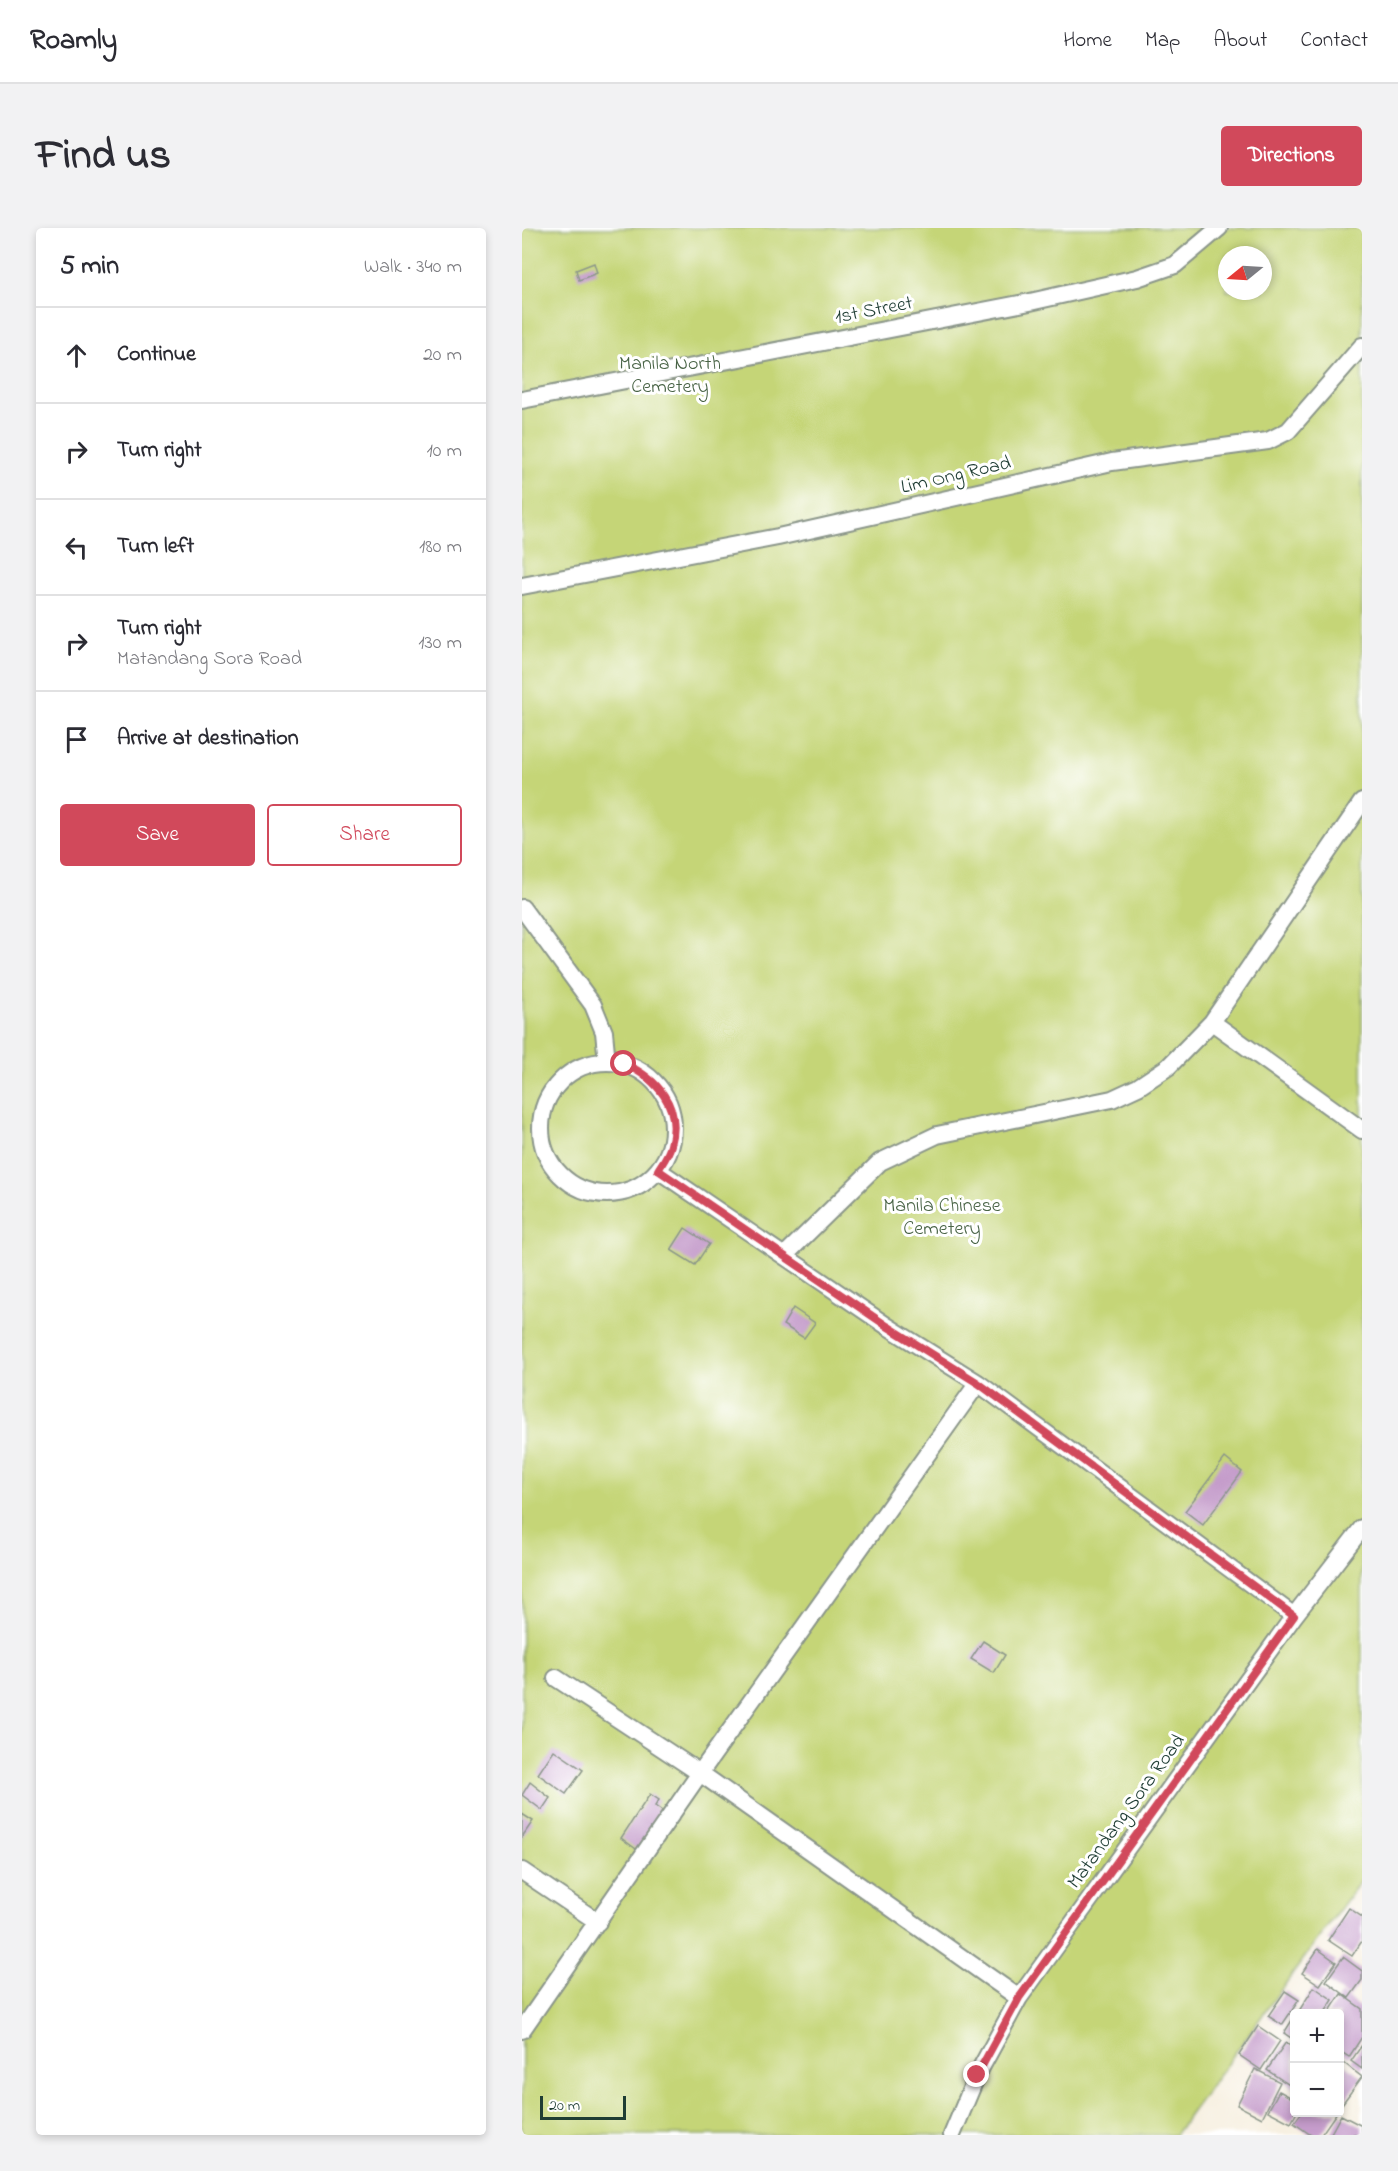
<!DOCTYPE html>
<meta charset="utf-8">
<style>
:root{--surface:#fff;--page:#f2f2f3;--text:#2b2b33;--muted:#7c7c81;--line:#e1e1e2;--accent:#d1495b}
body{margin:0;font-family:"Indie Flower",sans-serif;background:var(--page);color:var(--text)}
.controls{position:absolute;right:18px;bottom:18px;display:grid;overflow:hidden;border-radius:6px;box-shadow:0 3px 9px #0003}
.controls button{width:54px;height:54px;display:grid;place-items:center;padding:0;border:0;border-bottom:2px solid var(--line);background:var(--surface);color:var(--text);font:30px sans-serif}
.compass{position:absolute;left:696px;top:18px;width:54px;height:54px;border-radius:50%;background:var(--surface);box-shadow:0 3px 9px #0003;rotate:252deg}
.scale{position:absolute;left:18px;bottom:15px;width:86px;box-sizing:border-box;padding-left:6px;border:3px solid #1f3d34;border-top:0;font-size:16px;line-height:21px;white-space:nowrap;color:#1f3d34;-webkit-text-stroke:4px #fff;paint-order:stroke}
.stop{position:absolute;width:18px;height:18px;margin:-14px;border:4px solid #d1495b;border-radius:50%;background:#fff}
.stop.end{background:#d1495b;border-color:#fff;box-shadow:0 2px 6px #0008}
.list{margin:0;padding:0;list-style:none}
h2{display:flex;justify-content:space-between;align-items:center;height:78px;margin:0;padding:0 24px;font-size:26px}
h2 small{font-size:20px;font-weight:400;color:var(--muted)}
.list li{display:grid;grid-template-columns:39px 1fr auto;gap:18px;align-items:center;box-sizing:border-box;height:96px;padding:0 24px;border-top:2px solid var(--line)}
.list b{display:block;font-size:22px;white-space:nowrap}
.list p{margin:0;font-size:20px;white-space:nowrap;color:var(--muted)}
.list em{font-size:20px;font-style:normal;color:var(--muted)}
.actions{display:flex;gap:12px;padding:18px 24px}
.actions a{flex:1;padding:14px 0;border:2px solid var(--accent);border-radius:6px;text-align:center;font-size:21px;color:var(--accent)}
.actions .main{background:var(--accent);color:#fff}
.icon{flex:none;width:33px;height:33px;fill:none;stroke:currentColor;stroke-width:2;stroke-linecap:round;stroke-linejoin:round}
.map{position:relative;flex:none;width:840px;height:1907px;overflow:hidden;border-radius:6px}
header{display:flex;align-items:center;gap:36px;box-sizing:border-box;height:84px;padding:0 30px;background:var(--surface);border-bottom:2px solid var(--line)}
header strong{font-size:28px}
nav{display:flex;gap:33px;margin-inline-start:auto;font-size:21px}
.intro{display:flex;align-items:center;justify-content:space-between;box-sizing:border-box;height:144px;padding:0 36px}
h1{margin:0;font-size:42px}
.button{padding:15px 27px;border-radius:6px;background:var(--accent);color:#fff;font-size:21px;font-weight:700}
main{display:flex;gap:36px;padding:0 36px}
aside{flex:1;background:var(--surface);border-radius:6px;box-shadow:0 3px 9px #0003}
.map>svg:first-child{display:block}
.green{fill:#c5d577;stroke:#728956;stroke-width:1.5;fill-rule:evenodd}
.building{fill:#c59ccb}
.lines{fill:none;stroke-linecap:round;stroke-linejoin:round}
.lane-casing{stroke:#8b968a;stroke-width:20}
.lane{stroke:#fff;stroke-width:16}
.route{stroke:#d1495b;stroke-width:8}
.labels{text-anchor:middle;dominant-baseline:central;stroke-width:6;stroke-linejoin:round;paint-order:stroke}
.street-label{font-size:20px;fill:#1f3d34;stroke:#fff}
.park-label{font-size:20px;fill:#486345;stroke:#fff}
</style>
<header>
<strong>Roamly</strong>
<nav><a>Home</a><a>Map</a><a>About</a><a>Contact</a></nav>
</header>
<div class="intro"><h1>Find us</h1><a class="button">Directions</a></div>
<main>
<aside>
<h2>5 min<small>Walk · 340 m</small></h2>
<ul class="list">
<li><svg class="icon" aria-label="ahead" viewBox="0 0 24 24"><path d="M12 20V5M6 11l6-6 6 6"/></svg><div><b>Continue</b></div><em>20 m</em></li>
<li><svg class="icon" aria-label="right" viewBox="0 0 24 24"><path d="M7 20v-9h11M14 6l5 5-5 5"/></svg><div><b>Turn right</b></div><em>10 m</em></li>
<li><svg class="icon" aria-label="left" viewBox="0 0 24 24"><path d="M17 20v-9H6M10 6l-5 5 5 5"/></svg><div><b>Turn left</b></div><em>180 m</em></li>
<li><svg class="icon" aria-label="right" viewBox="0 0 24 24"><path d="M7 20v-9h11M14 6l5 5-5 5"/></svg><div><b>Turn right</b><p>Matandang Sora Road</p></div><em>130 m</em></li>
<li><svg class="icon" aria-label="arrive" viewBox="0 0 24 24"><path d="M6 21V4h12l-3 4 3 4H6"/></svg><div><b>Arrive at destination</b></div></li>
</ul>
<div class="actions"><a class="main">Save</a><a>Share</a></div>
</aside>
<div class="map">
<svg width="840" height="1907" viewBox="0 0 840 1907">
<rect width="100%" height="100%" fill="#fff"/>
<filter id="ink" filterUnits="userSpaceOnUse"><feTurbulence type="fractalNoise" baseFrequency=".0167" numOctaves="2"/><feDisplacementMap in="SourceGraphic" scale="12" xChannelSelector="R" yChannelSelector="G"/><feConvolveMatrix kernelMatrix="1 2 1 2 8 2 1 2 1" color-interpolation-filters="sRGB"/></filter>
<filter id="wash" filterUnits="userSpaceOnUse"><feTurbulence type="fractalNoise" baseFrequency=".008" numOctaves="4" result="noise"/><feDisplacementMap in="SourceGraphic" scale="24" xChannelSelector="R" yChannelSelector="G"/><feGaussianBlur stdDeviation="1.35" result="paint"/><feColorMatrix in="noise" values="0 0 0 0 0 0 0 0 0 0 0 0 0 0 0 0 0 1.4 0 .05"/><feComposite in="paint" operator="in"/></filter>
<g filter="url(#wash)">
<rect width="100%" height="100%" fill="#f7f0e1"/>
<path class="green" d="M 0,0 L 840,0 L 840,1651 L 653,1907 L 0,1907 ZM 705,27 L 741,27 L 741,63 L 705,63 Z"/>
<g id="blocks">
<path class="building" d="M 72,35 L 75,45 L 57,52 L 54,42 Z
M 163,1000 L 187,1016 L 173,1037 L 149,1022 Z
M 271,1080 L 293,1095 L 282,1110 L 261,1097 Z
M 703,1230 L 720,1244 L 681,1297 L 663,1283 Z
M 461,1413 L 483,1427 L 472,1445 L 449,1431 Z
M 32,1522 L 61,1542 L 44,1566 L 16,1546 Z
M 8,1554 L 28,1570 L 20,1582 L 0,1567 Z
M 128,1566 L 137,1572 L 133,1578 L 147,1588 L 121,1626 L 99,1610 Z
M 0,1586 L 11,1593 L 0,1609 Z
M 827,1680 L 840,1689 L 840,1713 L 830,1728 L 806,1712 Z
M 796,1721 L 814,1734 L 798,1757 L 780,1745 Z
M 821,1729 L 840,1743 L 840,1752 L 827,1770 L 804,1753 Z
M 792,1759 L 811,1772 L 802,1786 L 775,1786 Z
M 763,1763 L 777,1772 L 760,1797 L 746,1788 Z
M 819,1766 L 840,1781 L 840,1809 L 827,1829 L 818,1823 L 818,1786 L 806,1786 Z
M 772,1789 L 772,1812 L 762,1805 Z
M 736,1798 L 758,1813 L 739,1842 L 717,1827 Z
M 764,1814 L 772,1820 L 772,1860 L 745,1842 Z
M 840,1817 L 840,1841 L 829,1833 Z
M 818,1832 L 840,1849 L 820,1876 L 818,1874 Z
M 733,1841 L 758,1854 L 740,1890 L 715,1877 Z
M 757,1863 L 772,1871 L 772,1884 L 775,1884 L 769,1895 L 746,1883 Z
M 780,1884 L 815,1884 L 799,1907 L 789,1907 L 772,1895 Z
M 819,1887 L 840,1898 L 840,1907 L 808,1907 Z"/>
</g>
</g>
<g filter="url(#ink)">
<use href="#blocks" fill-opacity="0" stroke="#8b968a" stroke-width="1.5"/>
<g class="lines">
<g class="lane-casing">
<path id="lane" d="M 0,172 L 508,74 L 615,50 L 653,37 L 697,0
M 0,358 L 256,309 L 590,234 L 746,213 L 766,203 L 840,118
M 0,680 L 71,777 L 82,804 L 85,834
M 690,794 L 840,902
M19 900a66 66 0 1 1 132 0a66 66 0 1 1-132 0Z
M 136,942 L 365,1098 L 456,1155 L 772,1388
M 262,1028 L 358,934 L 415,907 L 590,871 L 616,859 L 646,839 L 690,794 L 840,574
M 34,1450 L 178,1545 L 497,1770
M 0,1643 L 76,1694
M 0,1802 L 178,1545 L 456,1155
M 430,1907 L 455,1847 L 497,1770 L 772,1388 L 840,1300"/>
</g>
<use href="#lane" class="lane"/>
</g>
</g>
<g class="lines" filter="url(#ink)">
<path class="route" d="M 102,836 C 135,850 160,879 149,917 C 147,926 141,934 136,942 L 365,1098 L 456,1155 L 772,1388 L 497,1770 L 455,1847"/>
</g>
<g class="labels">
<g class="street-label">
<text transform="translate(352 83) rotate(-11)">1st Street</text>
<text transform="translate(434 248) rotate(-13)">Lim Ong Road</text>
<text transform="translate(605 1584) rotate(-54)">Matandang Sora Road</text>
</g>
<g class="park-label">
<text x="148" y="136">Manila North<tspan x="148" dy="23">Cemetery</tspan></text>
<text x="420" y="978">Manila Chinese<tspan x="420" dy="23">Cemetery</tspan></text>
</g>
</g>
</svg>
<div class="controls">
<button>+</button>
<button>−</button>
</div>
<svg class="compass" viewBox="-18 -18 36 36"><path d="M0-13l5 13h-10z" fill="#e53935"/><path d="M0 13l5-13h-10z" fill="#7c7c81"/></svg>
<div class="scale">20 m</div>
<div class="stop" style="left:102px;top:836px"></div>
<div class="stop end" style="left:455px;top:1847px"></div>
</div>
</main>
